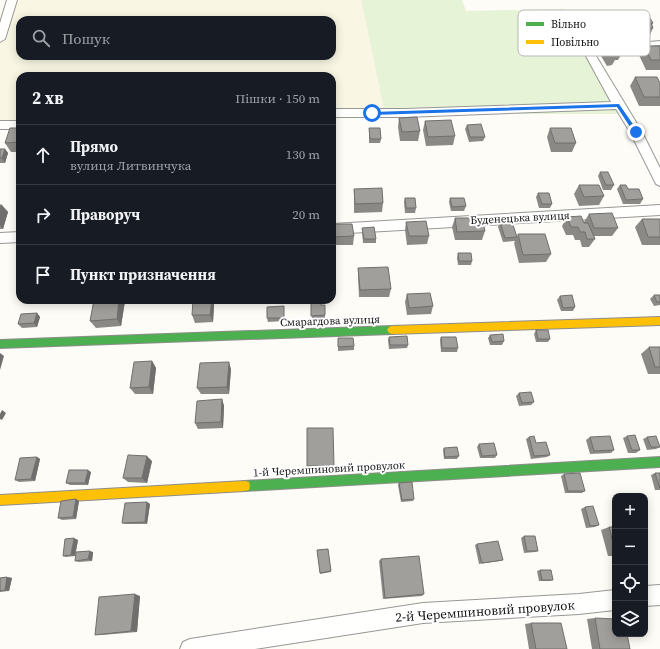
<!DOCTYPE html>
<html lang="uk">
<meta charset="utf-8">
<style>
:root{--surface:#171b24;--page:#20242c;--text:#f1f3f6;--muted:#9ea1a6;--line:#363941}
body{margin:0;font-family:"Source Serif 4",serif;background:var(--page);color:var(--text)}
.controls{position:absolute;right:12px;bottom:12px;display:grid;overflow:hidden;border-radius:8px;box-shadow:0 2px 10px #0003}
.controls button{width:36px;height:36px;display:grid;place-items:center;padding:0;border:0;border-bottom:1px solid var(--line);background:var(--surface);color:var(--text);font:20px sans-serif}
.stop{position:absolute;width:12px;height:12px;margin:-9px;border:3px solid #1a73e8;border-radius:50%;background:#fff}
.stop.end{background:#1a73e8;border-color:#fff;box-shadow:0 1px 4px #0008}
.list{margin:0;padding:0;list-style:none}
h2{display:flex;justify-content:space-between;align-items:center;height:52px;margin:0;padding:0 16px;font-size:17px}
h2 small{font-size:13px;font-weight:400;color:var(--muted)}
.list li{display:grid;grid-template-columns:26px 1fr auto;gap:12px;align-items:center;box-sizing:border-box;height:60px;padding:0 16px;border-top:1px solid var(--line)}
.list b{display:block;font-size:15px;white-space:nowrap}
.list p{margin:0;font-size:13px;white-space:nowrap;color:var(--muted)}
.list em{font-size:13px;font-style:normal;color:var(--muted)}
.icon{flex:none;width:22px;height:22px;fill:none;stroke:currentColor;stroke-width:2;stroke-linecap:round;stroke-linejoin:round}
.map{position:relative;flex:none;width:660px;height:649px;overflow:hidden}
.search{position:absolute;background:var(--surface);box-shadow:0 2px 10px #0003;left:16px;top:16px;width:320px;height:44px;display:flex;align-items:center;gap:10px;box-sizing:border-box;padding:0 14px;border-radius:12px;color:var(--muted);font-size:15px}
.panel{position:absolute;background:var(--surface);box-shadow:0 2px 10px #0003;left:16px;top:72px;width:320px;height:232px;border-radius:12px}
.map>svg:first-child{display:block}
.farmland{fill:#f9f7e4;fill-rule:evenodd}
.green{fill:#e7f3d7}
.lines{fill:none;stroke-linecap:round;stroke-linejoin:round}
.lane-casing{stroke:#979795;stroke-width:2}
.street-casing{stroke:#979795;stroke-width:2}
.fast-casing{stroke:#8e8d8b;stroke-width:2}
.slow-casing{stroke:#8e8d8b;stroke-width:2}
.lane{fill:#fffffe;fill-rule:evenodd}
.street{fill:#fffffe;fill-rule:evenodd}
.fast{fill:#4caf50;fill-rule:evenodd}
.slow{fill:#ffc107;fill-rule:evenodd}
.wall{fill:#8a8986}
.shaded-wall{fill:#716f6d}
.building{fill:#a19f9c;stroke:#716f6d}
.route{fill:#1a73e8}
.labels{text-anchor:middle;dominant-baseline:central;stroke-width:4;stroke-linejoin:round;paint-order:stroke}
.street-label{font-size:11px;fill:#111;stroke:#fff}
.near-street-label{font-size:13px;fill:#111;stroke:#fff}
.key{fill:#fff;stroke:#b8b8b8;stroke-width:1}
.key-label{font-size:11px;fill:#111}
</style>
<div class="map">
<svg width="660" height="649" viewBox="0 0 660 649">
<rect width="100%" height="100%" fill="#fdfcf7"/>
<path class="farmland" d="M 12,0 L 361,0 L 385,114 L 332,115 L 332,76 L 20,76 L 20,125 L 0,126 L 0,35 ZM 20,20 L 332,20 L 332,56 L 20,56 Z"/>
<path class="green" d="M 361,0 L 462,0 L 466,11 L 565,9 L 591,54 L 618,114 L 385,114 Z"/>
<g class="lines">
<g class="lane-casing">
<path id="lane" d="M 660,41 L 660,45 L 592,51 L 589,49 L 592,47 Z"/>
</g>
<g class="street-casing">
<path id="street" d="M 7,0 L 17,0 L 5,39 L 0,42 L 0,23 Z
M 592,46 L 597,49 L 596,56 L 642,132 L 660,168 L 660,186 L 656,184 L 630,132 L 616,109 L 405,117 L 332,117 L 332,109 L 405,109 L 611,102 L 586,56 L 587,49 Z
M 0,121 L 20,121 L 20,129 L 0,129 Z
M 660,205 L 660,215 L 332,234 L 332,224 Z
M 20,232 L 20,242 L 0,243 L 0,233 Z
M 660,585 L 660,605 L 645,606 L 645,586 Z
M 615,590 L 615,610 L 579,614 L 423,623 L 255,649 L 180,649 L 183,642 L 190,639 L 423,603 L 579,594 Z"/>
</g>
<g class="fast-casing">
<path id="fast" d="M 392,326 L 395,327 L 397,330 L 395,333 L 392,334 L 0,348 L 0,340 Z
M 660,457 L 660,467 L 245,491 L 241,490 L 240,486 L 241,482 L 245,481 Z"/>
</g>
<g class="slow-casing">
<path id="slow" d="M 660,317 L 660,325 L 392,334 L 389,333 L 387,330 L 389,327 L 392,326 Z
M 245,481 L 249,482 L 250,486 L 249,490 L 245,491 L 0,505 L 0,495 Z"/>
</g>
<use href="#lane" class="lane"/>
<use href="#street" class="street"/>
<use href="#fast" class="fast"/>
<use href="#slow" class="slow"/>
</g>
<path class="wall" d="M 625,16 L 653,23 L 652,25 L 653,28 L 649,37 L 628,37 L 621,25 Z
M 602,41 L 623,51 L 618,60 L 615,60 L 612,65 L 607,66 L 598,51 Z
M 644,46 L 660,46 L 660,70 L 646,70 L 639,55 Z
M 635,77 L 660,83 L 660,106 L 639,106 L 630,86 Z
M 399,118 L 420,131 L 418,141 L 400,141 L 398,127 Z
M 425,121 L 455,136 L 453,145 L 426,146 L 423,130 Z
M 467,125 L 485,137 L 483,141 L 469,142 L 465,129 Z
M 20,128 L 20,152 L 11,152 L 5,143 Z
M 369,128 L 381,139 L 380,143 L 369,143 Z
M 550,128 L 576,143 L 572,152 L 551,152 L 547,137 Z
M 0,149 L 5,149 L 8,153 L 5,163 L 0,163 Z
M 600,172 L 614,185 L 611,190 L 603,190 L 598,176 Z
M 579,185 L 604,196 L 599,205 L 579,206 L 574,194 Z
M 620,185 L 628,189 L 643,199 L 640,204 L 623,204 L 617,189 Z
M 354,189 L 383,203 L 382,212 L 354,213 Z
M 538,193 L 552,204 L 550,208 L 539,208 L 536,197 Z
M 405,198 L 416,208 L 415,213 L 405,213 L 404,202 Z
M 450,198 L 466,206 L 464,211 L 451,211 L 449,202 Z
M 0,204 L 8,212 L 3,229 L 0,229 Z
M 589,214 L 618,228 L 612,236 L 594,236 L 595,239 L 589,247 L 582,247 L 580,240 L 575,240 L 573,235 L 566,235 L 562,226 L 567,217 L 584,223 L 584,222 Z
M 455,218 L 485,231 L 482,240 L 455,240 L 452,227 Z
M 642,219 L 660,219 L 660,245 L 642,245 L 635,227 Z
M 406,222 L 429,236 L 427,244 L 407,245 L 405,230 Z
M 500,222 L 517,237 L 518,234 L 551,254 L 546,262 L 519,263 L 514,243 L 515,241 L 503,242 L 498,227 Z
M 332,224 L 354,236 L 353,245 L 332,245 Z
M 362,228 L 376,239 L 376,243 L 363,243 L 362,232 Z
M 458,253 L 472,261 L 471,265 L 458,265 L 457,258 Z
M 358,268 L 391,289 L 389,297 L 359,297 L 358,276 Z
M 407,294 L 433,306 L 431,314 L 407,315 L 405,302 Z
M 654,295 L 660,295 L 660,305 L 654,306 L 650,299 Z
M 560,296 L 575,307 L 573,311 L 561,311 L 557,300 Z
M 94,300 L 124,300 L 125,301 L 121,326 L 96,328 L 90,321 Z
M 311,302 L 321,305 L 325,305 L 325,319 L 312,319 Z
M 214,305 L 213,322 L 195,323 L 192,315 Z
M 284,310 L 284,321 L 268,322 L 267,318 Z
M 37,313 L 40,317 L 37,327 L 22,328 L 18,324 Z
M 536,330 L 550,339 L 548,342 L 536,342 L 534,334 Z
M 490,335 L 504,341 L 502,345 L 490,345 L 488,338 Z
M 389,337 L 408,345 L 407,348 L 389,349 L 388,340 Z
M 441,337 L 458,348 L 457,352 L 441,352 L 440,340 Z
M 338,338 L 354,346 L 354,350 L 338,351 Z
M 649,347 L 660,347 L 660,374 L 648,374 L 641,354 Z
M 152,361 L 156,368 L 153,394 L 135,394 L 130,388 Z
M 231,369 L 229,394 L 201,394 L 197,388 Z
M 519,393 L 534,402 L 531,405 L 519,406 L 516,396 Z
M 222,399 L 224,406 L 223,428 L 198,429 L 195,423 Z
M 627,436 L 640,450 L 636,453 L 628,453 L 623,438 Z
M 529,437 L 550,455 L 547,457 L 531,459 L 526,439 Z
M 590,437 L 614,450 L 611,453 L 590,454 L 586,440 Z
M 647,437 L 660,447 L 656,449 L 647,450 L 643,439 Z
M 479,444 L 497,455 L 495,458 L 480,458 L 477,447 Z
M 444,448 L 459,456 L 457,459 L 444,459 L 443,450 Z
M 37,457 L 40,459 L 35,481 L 19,482 L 15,480 Z
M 152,461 L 147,483 L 128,482 L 123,478 Z
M 307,466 L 334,466 L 334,470 L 307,471 Z
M 91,472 L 88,485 L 70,485 L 66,483 Z
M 655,473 L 660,473 L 660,490 L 655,490 L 651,475 Z
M 564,474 L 585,491 L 582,493 L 565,493 L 561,476 Z
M 399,483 L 414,499 L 413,501 L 401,502 L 398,485 Z
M 76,499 L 79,501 L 76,519 L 62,520 L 58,518 Z
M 147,502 L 150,504 L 147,524 L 125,524 L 122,523 Z
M 585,507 L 599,525 L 595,527 L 586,528 L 581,509 Z
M 609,527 L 615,527 L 615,556 L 608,556 L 601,530 Z
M 524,536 L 538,551 L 535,552 L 524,553 L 521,538 Z
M 78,540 L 75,556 L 66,557 L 63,556 Z
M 477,544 L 503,560 L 500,561 L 479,564 L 475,545 Z
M 328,549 L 331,572 L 320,574 L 317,550 Z
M 93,552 L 92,561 L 79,562 L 75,561 Z
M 381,559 L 424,594 L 422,596 L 383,599 L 379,561 Z
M 540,570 L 553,580 L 550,581 L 539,581 L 537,571 Z
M 7,577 L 12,578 L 9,591 L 0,592 L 0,578 Z
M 140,596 L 137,632 L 102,635 L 95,635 Z
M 595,618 L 630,649 L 592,649 L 587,619 Z
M 531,623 L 567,649 L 529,649 L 525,624 Z"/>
<path class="shaded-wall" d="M 5,149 L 8,153 L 5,163 L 2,158 Z
M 1,204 L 8,212 L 3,229 L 0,225 L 0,208 Z
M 119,300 L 124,300 L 125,301 L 121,326 L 117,319 Z
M 212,300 L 213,300 L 214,305 L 213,322 L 210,315 Z
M 37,313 L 40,317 L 37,327 L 34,323 Z
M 0,353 L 4,356 L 0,370 Z
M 152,361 L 156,368 L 153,394 L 149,387 Z
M 229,362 L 231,369 L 229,394 L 227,387 Z
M 222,399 L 224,406 L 223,428 L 221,422 Z
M 2,410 L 6,413 L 2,420 L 0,419 L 0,414 Z
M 147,456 L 152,461 L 147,483 L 142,478 Z
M 37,457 L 40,459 L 35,481 L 31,479 Z
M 88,470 L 91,472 L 88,485 L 85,483 Z
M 76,499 L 79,501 L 76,519 L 73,517 Z
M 147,502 L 150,504 L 147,524 L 145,522 Z
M 74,538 L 78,540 L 75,556 L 71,555 Z
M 90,551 L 93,552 L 92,561 L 88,559 Z
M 7,577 L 12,578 L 9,591 L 5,590 Z
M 135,594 L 140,596 L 137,632 L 131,631 Z"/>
<path class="building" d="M 648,15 L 653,23 L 651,23 L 653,28 L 632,28 L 625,16 Z
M 644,46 L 660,46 L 660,60 L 651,60 Z
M 635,77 L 657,77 L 660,83 L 660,97 L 644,97 Z
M 417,117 L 420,131 L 402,132 L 399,118 Z
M 451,120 L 455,136 L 428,137 L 425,121 Z
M 481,124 L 485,137 L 470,137 L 467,125 Z
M 10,128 L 20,128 L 20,142 L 5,143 Z
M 369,128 L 380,128 L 381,139 L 370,139 Z
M 550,128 L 571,128 L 576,143 L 555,143 Z
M 0,149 L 5,149 L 2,158 L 0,158 Z
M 600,172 L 608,172 L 614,185 L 606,185 Z
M 579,185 L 599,185 L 604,196 L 584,197 Z
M 620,185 L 626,185 L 628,189 L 639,189 L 643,199 L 626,200 Z
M 382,188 L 383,203 L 355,204 L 354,189 Z
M 538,193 L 549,193 L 552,204 L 542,204 Z
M 405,198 L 415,198 L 416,208 L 406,208 Z
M 450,198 L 464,198 L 466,206 L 452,207 Z
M 612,213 L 618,228 L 594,228 L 589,214 Z
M 581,216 L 584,223 L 588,223 L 595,239 L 587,239 L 585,232 L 580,232 L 578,227 L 571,227 L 567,217 Z
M 455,218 L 482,218 L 485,231 L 457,232 Z
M 642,219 L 660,219 L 660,237 L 648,237 Z
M 426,221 L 429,236 L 409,236 L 406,222 Z
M 500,222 L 512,222 L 517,237 L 505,238 Z
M 332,224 L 352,224 L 354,236 L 332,237 Z
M 374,227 L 376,239 L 364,239 L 362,228 Z
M 518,234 L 545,234 L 551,254 L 523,255 Z
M 458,253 L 471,253 L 472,261 L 459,261 Z
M 388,267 L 391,289 L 360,290 L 358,268 Z
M 430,293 L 433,306 L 409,308 L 407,294 Z
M 572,295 L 575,307 L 563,308 L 560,296 Z
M 654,295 L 660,295 L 660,302 L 657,302 Z
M 94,300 L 119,300 L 117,319 L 90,321 Z
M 193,300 L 212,300 L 210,315 L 192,315 Z
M 321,301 L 321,305 L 325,305 L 325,315 L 311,316 L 311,302 Z
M 284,306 L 284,318 L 267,318 L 267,307 Z
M 37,313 L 34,323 L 18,324 L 21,314 Z
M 536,330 L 548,330 L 550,339 L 538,339 Z
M 503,334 L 504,341 L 492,342 L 490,335 Z
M 407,336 L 408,345 L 390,345 L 389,337 Z
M 441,337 L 456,337 L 458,348 L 442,348 Z
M 338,338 L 353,338 L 354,346 L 338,347 Z
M 649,347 L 660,347 L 660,367 L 655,367 Z
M 152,361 L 149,387 L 130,388 L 134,362 Z
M 229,362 L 227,387 L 197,388 L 200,363 Z
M 531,392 L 534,402 L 522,403 L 519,393 Z
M 222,399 L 221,422 L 195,423 L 197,401 Z
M 307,428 L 333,428 L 334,466 L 307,466 Z
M 635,435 L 640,450 L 632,450 L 627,436 Z
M 534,436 L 536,443 L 546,442 L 550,455 L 534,456 L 529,437 Z
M 610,436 L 614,450 L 594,451 L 590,437 Z
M 656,436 L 660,447 L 651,447 L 647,437 Z
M 494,443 L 497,455 L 482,456 L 479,444 Z
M 457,447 L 459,456 L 445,457 L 444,448 Z
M 128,455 L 147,456 L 142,478 L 123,478 Z
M 37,457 L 31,479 L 15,480 L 20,458 Z
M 69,470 L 88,470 L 85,483 L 66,483 Z
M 580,473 L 585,491 L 568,491 L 564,474 Z
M 655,473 L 660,473 L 660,488 Z
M 412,482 L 414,499 L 402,500 L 399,483 Z
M 76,499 L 73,517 L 58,518 L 61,501 Z
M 147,502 L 145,522 L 122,523 L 125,503 Z
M 593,506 L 599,525 L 590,526 L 585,507 Z
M 609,527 L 615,527 L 615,550 Z
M 524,536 L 535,536 L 538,551 L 527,551 Z
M 74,538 L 71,555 L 63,556 L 65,539 Z
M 498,541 L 503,560 L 482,563 L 477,544 Z
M 328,549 L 331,571 L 320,573 L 317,550 Z
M 90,551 L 88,559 L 75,561 L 76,552 Z
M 419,556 L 424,594 L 385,598 L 381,559 Z
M 540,570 L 551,570 L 553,580 L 542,580 Z
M 7,577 L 5,590 L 0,591 L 0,578 Z
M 135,594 L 131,631 L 95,635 L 99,597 Z
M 595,618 L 615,619 L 615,634 L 627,634 L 630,649 L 600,649 Z
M 531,623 L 561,623 L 567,649 L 536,649 Z"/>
<path class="route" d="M 619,104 L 637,130 L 637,133 L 634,133 L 617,107 L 372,115 L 370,113 L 372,112 Z"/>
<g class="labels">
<g class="street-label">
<text transform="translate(520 218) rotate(-3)">Буденецька вулиця</text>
<text transform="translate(330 321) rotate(-2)">Смарагдова вулиця</text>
<text transform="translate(329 469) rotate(-3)">1-й Черемшиновий провулок</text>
</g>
<g class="near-street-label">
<text transform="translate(485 611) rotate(-4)">2-й Черемшиновий провулок</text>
</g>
</g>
<rect x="518" y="10" width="132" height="46" rx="6" class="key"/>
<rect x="526" y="22" width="18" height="4" fill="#4caf50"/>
<rect x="526" y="40" width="18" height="4" fill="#ffc107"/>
<g class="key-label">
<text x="551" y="28">Вільно</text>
<text x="551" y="46">Повільно</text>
</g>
</svg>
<div class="controls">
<button>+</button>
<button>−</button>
<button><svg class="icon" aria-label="locate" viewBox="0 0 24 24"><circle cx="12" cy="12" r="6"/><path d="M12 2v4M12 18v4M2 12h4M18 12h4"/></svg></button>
<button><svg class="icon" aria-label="layers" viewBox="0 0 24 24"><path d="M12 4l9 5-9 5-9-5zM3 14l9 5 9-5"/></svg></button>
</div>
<div class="stop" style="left:372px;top:113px"></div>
<div class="stop end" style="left:636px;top:132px"></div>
<div class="search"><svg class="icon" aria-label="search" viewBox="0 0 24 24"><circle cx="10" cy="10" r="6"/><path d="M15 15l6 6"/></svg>Пошук</div>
<section class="panel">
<h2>2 хв<small>Пішки · 150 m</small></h2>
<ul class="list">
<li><svg class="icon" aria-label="ahead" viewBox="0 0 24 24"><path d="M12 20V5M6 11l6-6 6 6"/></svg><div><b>Прямо</b><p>вулиця Литвинчука</p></div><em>130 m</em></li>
<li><svg class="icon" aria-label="right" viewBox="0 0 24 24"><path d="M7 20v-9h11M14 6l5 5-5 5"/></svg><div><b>Праворуч</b></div><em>20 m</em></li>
<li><svg class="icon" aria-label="arrive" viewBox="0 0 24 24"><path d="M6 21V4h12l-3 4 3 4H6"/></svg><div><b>Пункт призначення</b></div></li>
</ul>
</section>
</div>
